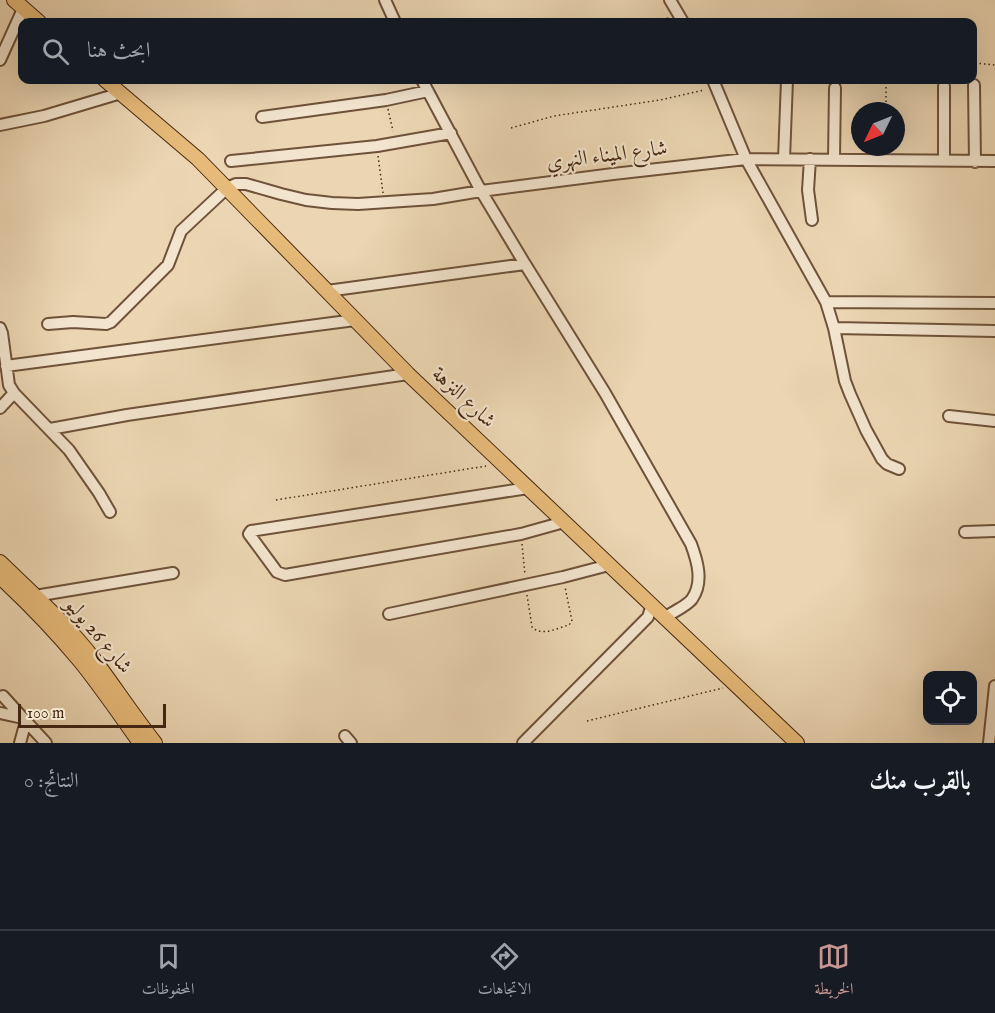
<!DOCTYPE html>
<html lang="ar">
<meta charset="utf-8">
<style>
:root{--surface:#171b24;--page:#242831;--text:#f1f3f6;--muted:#9ea1a6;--line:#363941;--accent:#c59692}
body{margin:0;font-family:"IM FELL English",Amiri,serif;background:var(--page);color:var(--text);direction:rtl}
.controls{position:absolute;right:18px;bottom:18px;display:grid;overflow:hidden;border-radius:12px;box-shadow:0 6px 24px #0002}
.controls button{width:54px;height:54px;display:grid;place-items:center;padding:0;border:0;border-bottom:2px solid var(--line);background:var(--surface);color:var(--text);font:30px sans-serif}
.compass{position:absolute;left:851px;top:102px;width:54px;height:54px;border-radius:50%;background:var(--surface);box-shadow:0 6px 24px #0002;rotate:227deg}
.scale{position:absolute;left:18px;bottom:15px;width:148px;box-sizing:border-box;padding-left:6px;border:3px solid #462711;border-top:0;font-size:16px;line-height:21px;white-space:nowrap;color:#462711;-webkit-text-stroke:4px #f2e4cd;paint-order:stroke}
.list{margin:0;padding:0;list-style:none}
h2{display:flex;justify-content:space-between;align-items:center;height:78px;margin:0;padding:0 24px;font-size:26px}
h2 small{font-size:20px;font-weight:400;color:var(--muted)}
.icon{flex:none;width:33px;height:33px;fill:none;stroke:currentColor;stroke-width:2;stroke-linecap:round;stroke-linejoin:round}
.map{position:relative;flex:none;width:995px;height:743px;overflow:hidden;direction:ltr}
.search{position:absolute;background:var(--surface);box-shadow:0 6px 24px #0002;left:18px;right:18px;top:18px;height:66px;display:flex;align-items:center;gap:15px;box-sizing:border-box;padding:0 21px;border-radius:12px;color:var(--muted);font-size:22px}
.sheet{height:186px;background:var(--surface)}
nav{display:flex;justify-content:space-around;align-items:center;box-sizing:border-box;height:84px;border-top:2px solid var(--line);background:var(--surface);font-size:16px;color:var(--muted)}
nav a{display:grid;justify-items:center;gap:3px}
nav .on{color:var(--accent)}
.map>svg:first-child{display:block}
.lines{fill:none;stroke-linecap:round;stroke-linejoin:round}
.minor-casing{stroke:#6f5239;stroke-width:14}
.major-casing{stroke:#462711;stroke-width:16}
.path{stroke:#462711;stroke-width:1.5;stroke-dasharray:1.5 3;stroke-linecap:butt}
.minor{stroke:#f2e4cd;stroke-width:10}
.major{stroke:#e6ba79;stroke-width:14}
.labels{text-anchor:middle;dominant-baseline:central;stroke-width:4.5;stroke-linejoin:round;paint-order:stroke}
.street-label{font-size:21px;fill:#462711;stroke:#f2e4cd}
</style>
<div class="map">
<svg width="995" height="743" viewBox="0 0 995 743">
<rect width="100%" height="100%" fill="#ebd5b2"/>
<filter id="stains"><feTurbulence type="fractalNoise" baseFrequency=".00333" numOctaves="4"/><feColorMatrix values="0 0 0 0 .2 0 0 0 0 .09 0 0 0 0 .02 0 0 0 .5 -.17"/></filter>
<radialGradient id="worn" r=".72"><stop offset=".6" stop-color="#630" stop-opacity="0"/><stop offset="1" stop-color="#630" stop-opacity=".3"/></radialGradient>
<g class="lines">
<g class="minor-casing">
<path id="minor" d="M 385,0 L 395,22
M 670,0 L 683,22
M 0,60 L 23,9
M 713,80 L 746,159 L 826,302 L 834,328 L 845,381 L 850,394 L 866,430 L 882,459 L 887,464 L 899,469
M 974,85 L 975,162
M 944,86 L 944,161
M 262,117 L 386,100 L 428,91
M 0,125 L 44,116 L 121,93
M 784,159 L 787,80
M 810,159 L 808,190 L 812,220
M 834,159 L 835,88
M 231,161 L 377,146 L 451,133
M 525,264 L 605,393 L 691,544 C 697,560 704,582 692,599 C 688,605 672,613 665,617
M 327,291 L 525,264 L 481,191 L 422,80
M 826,302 L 995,303
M 48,324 L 73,322 L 106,324 L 111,322 L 168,265 L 181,231 L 227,188 L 236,184 L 246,184 L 281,194 L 306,200 L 332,203 L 358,204 L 433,199 L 481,191 L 613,174 L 746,159 L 995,161
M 0,328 L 2,333 L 9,385 L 14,393 L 69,450 L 99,493 L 110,512
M 834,328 L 995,331
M 6,366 L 355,320
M 0,408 L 14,393
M 949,416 L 995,421
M 50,429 L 127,415 L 408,374
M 528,488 L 251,531 L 249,534 L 277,572 L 285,575 L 521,534 L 564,522
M 965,532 L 995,531
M 35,596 L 173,573
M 389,614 L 563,577 L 609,565
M 3,696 L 22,717
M 0,713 L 23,718 L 46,743
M 345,736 L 351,743
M 20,743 L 26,721
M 523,743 L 648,617 L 652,605
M 989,743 L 995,686"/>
</g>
<g class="major-casing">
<path id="major" d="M 14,0 L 39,22
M 105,80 L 198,159 L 408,374 L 797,743
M 0,562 C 32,593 66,623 93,658 C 114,686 133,715 155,743
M 0,577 C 28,603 55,631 80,661 C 101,687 120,715 140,743"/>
</g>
<path class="path" d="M 640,22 L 669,18
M 975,63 L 995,65
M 388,109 L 393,131
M 886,111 L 886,80
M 511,128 L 554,116 L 660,100 L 704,90
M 378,156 L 383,193
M 276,500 L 486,466
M 522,544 L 525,575
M 527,595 L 532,627 C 542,637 557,628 569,625 L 572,621 L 565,587
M 587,721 L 723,688"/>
<use href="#minor" class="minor"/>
<use href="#major" class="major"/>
</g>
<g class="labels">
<g class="street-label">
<text transform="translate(607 156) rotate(-7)">شارع الميناء النهري</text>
<text transform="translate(463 398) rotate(43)">شارع النزهة</text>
<text transform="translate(98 636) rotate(50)">شارع 26 يوليو</text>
</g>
</g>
<rect width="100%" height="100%" filter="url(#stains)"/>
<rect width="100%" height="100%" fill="url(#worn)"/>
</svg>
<div class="controls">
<button><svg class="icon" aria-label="locate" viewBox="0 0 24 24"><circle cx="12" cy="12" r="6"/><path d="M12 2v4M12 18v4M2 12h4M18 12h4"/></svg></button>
</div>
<svg class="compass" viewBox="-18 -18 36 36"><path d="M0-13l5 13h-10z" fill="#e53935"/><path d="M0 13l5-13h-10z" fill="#9ea1a6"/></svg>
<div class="scale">100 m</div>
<div class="search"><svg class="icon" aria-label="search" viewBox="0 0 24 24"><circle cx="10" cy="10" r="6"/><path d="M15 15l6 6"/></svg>ابحث هنا</div>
</div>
<section class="sheet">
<h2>بالقرب منك<small>النتائج: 0</small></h2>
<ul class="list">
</ul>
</section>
<nav>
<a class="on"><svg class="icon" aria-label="map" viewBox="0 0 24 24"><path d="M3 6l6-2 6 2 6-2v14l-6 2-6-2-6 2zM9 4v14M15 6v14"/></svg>الخريطة</a>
<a><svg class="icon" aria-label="directions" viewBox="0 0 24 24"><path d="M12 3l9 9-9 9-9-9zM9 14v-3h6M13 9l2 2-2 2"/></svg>الاتجاهات</a>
<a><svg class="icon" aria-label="saved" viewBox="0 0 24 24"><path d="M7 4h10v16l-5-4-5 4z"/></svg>المحفوظات</a>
</nav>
